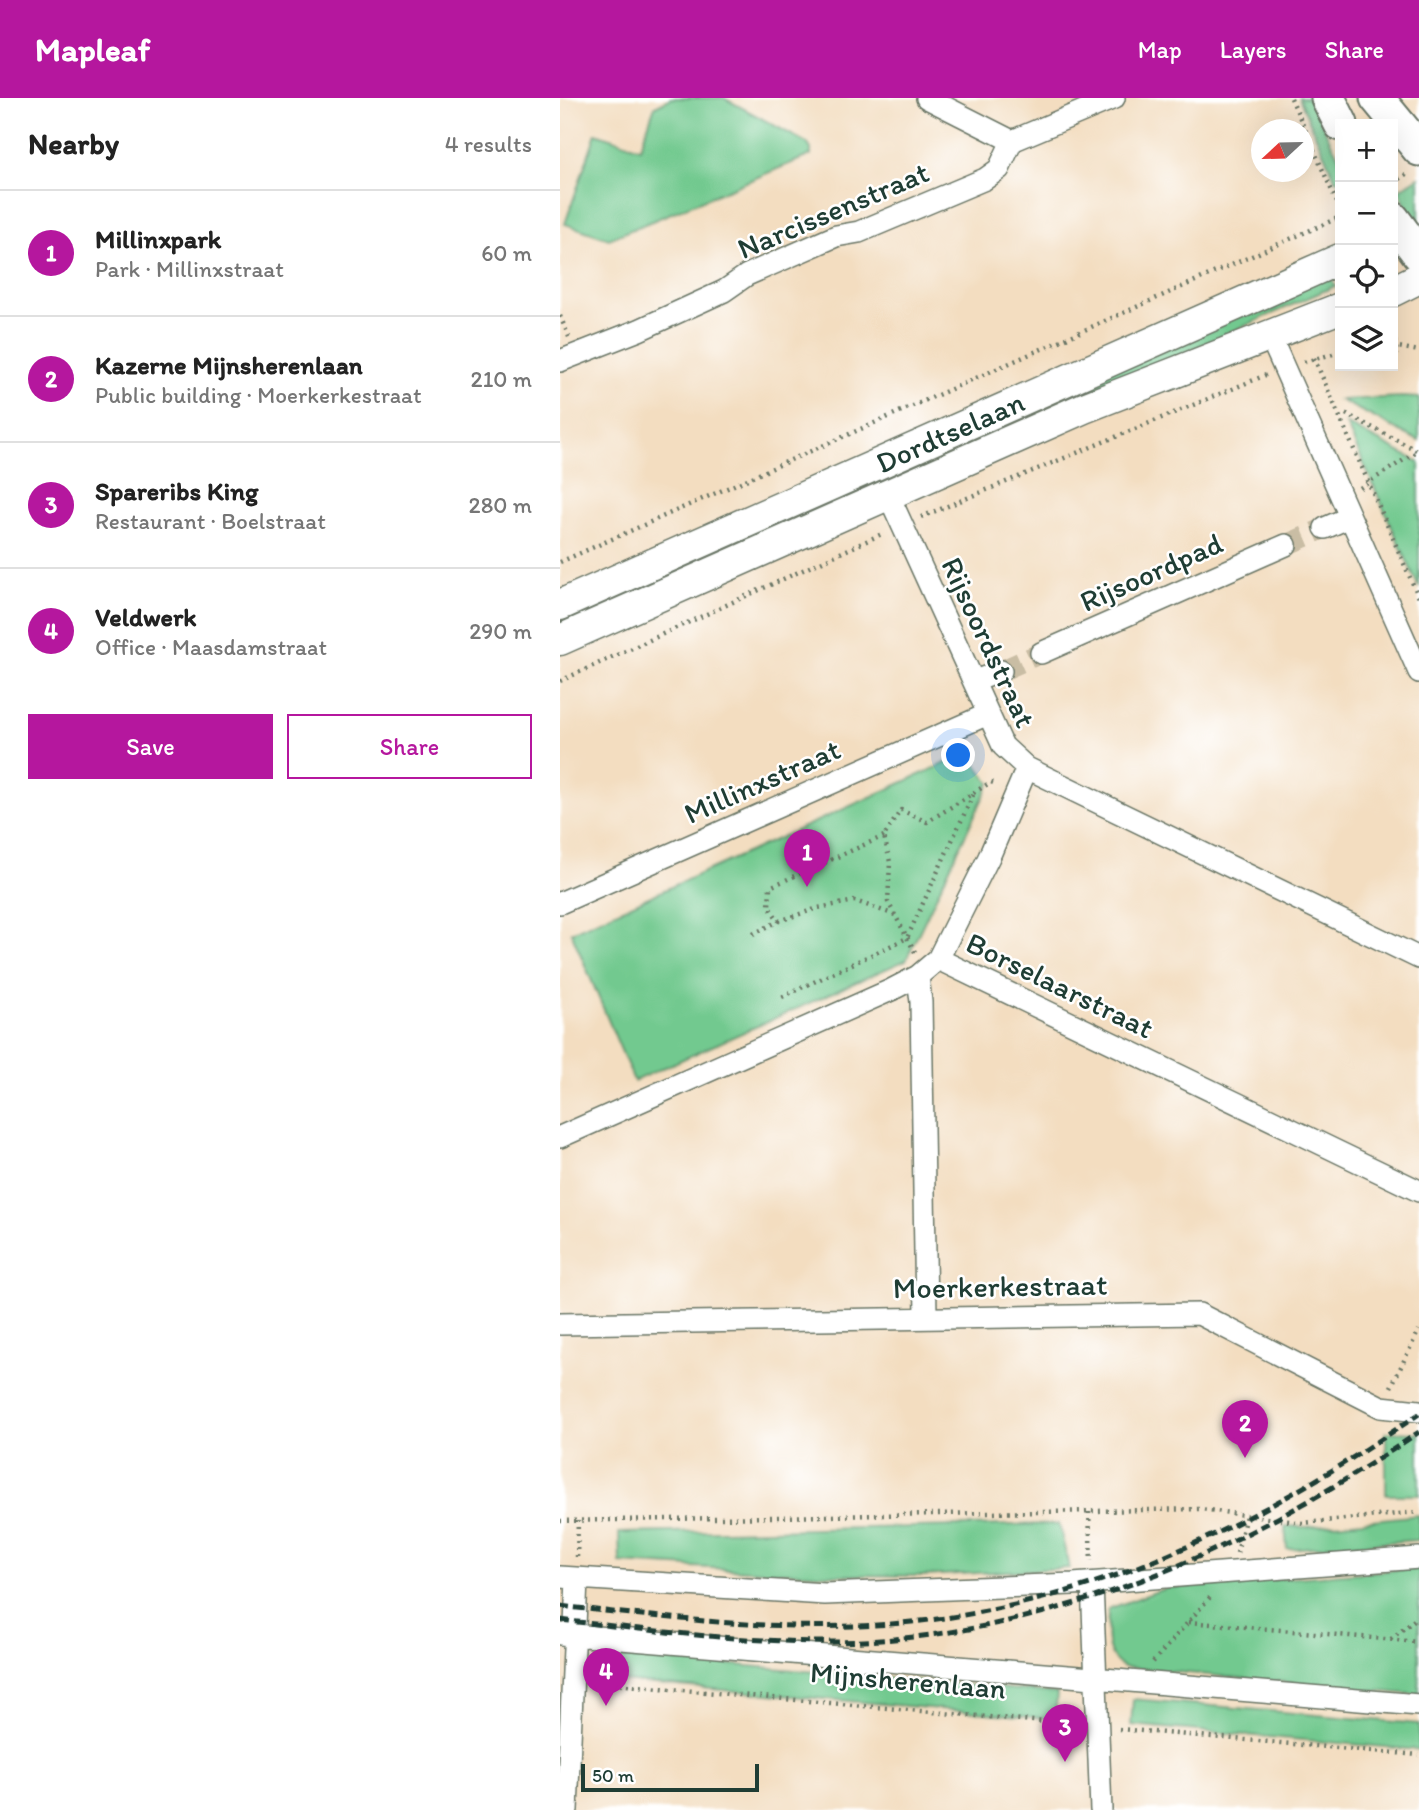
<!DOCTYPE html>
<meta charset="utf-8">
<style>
:root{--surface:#fff;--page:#f2f2f2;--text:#222;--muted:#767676;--line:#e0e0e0;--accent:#b5179e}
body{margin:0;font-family:Itim,sans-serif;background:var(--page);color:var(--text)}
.controls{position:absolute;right:21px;top:21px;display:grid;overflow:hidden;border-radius:0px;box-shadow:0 7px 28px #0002}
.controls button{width:63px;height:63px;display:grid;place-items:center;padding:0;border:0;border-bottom:2px solid var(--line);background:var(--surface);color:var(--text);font:35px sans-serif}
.compass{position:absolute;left:691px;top:21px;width:63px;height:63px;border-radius:50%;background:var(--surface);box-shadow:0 7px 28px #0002;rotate:248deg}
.scale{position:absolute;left:21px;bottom:18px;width:178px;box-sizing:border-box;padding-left:7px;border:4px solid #1f3d34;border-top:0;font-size:19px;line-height:24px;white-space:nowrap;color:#1f3d34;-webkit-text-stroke:5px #fff;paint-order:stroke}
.you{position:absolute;left:399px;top:658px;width:24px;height:24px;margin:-18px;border:5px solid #fff;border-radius:50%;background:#1a73e8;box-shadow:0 0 0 10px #1a73e833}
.badge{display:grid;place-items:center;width:46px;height:46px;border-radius:50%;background:var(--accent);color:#fff;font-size:23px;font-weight:700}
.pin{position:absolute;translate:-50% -58px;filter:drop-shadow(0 2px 4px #0008)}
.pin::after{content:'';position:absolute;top:37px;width:24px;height:21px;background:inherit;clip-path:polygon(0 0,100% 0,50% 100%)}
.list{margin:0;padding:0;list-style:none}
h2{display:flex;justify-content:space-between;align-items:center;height:91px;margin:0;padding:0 28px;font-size:30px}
h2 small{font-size:23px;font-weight:400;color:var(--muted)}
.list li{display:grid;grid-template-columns:46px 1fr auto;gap:21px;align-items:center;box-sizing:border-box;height:126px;padding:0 28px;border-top:2px solid var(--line)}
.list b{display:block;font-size:26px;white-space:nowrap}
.list p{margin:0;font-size:23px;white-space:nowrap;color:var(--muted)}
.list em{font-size:23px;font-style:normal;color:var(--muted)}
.actions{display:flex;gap:14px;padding:21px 28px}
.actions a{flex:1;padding:16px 0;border:2px solid var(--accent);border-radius:0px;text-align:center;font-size:24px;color:var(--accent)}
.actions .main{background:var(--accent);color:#fff}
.icon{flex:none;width:38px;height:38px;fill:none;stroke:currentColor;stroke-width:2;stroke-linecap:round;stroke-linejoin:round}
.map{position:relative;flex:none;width:859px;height:1712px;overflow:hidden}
header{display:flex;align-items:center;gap:42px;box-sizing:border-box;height:98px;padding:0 35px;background:var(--accent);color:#fff}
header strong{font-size:33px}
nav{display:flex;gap:38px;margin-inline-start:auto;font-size:24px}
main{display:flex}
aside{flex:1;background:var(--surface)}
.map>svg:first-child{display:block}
.green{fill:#72c98f;stroke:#488362;stroke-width:2}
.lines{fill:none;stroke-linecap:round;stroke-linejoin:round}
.street-tunnel{stroke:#c9bda4;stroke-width:21;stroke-dasharray:21 10;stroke-linecap:butt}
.street-casing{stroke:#697565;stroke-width:24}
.secondary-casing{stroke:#697565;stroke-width:33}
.primary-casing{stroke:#697565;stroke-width:37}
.path{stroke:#697565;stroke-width:4.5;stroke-dasharray:2 5;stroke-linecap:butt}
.street{stroke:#fff;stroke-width:21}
.secondary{stroke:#fff;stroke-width:30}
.primary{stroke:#fff;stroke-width:33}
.rail{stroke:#1f3d34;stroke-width:5;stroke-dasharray:10 5;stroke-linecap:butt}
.labels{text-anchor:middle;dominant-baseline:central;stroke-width:5;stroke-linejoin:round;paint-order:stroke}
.street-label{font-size:30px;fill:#1f3d34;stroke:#fff}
</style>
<header>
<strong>Mapleaf</strong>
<nav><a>Map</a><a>Layers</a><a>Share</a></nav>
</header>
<main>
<aside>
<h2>Nearby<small>4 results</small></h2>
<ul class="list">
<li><span class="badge">1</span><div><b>Millinxpark</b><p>Park · Millinxstraat</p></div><em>60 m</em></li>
<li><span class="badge">2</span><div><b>Kazerne Mijnsherenlaan</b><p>Public building · Moerkerkestraat</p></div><em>210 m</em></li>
<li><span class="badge">3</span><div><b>Spareribs King</b><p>Restaurant · Boelstraat</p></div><em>280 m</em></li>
<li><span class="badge">4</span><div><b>Veldwerk</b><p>Office · Maasdamstraat</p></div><em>290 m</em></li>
</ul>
<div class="actions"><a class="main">Save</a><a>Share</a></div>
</aside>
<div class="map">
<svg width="859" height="1712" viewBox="0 0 859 1712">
<rect width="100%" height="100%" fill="#fff"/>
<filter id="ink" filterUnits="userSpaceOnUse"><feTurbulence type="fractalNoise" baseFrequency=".0143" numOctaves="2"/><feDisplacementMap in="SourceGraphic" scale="14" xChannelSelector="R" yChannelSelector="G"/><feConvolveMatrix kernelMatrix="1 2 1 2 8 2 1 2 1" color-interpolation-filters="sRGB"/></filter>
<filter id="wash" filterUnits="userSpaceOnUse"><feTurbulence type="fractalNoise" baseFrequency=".00686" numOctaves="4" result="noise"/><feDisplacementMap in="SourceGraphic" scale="28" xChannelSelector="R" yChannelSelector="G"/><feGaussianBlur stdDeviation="1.57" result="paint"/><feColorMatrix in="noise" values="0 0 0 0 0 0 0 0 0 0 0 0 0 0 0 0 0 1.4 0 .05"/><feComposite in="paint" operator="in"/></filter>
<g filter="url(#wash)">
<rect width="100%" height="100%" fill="#f3ddc0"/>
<path class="green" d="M 111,0 L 164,0 L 247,45 L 251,51 L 251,57 L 49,141 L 5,126 L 36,35 L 80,50 L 95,8 Z
M 739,0 L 749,0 L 780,62 L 780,81 L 776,83 Z
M 859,79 L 859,121 L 850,117 L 839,92 Z
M 769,175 L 775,188 L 495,312 L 490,297 Z
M 842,299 L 859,300 L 859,343 L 780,302 Z
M 481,302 L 488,317 L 340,381 L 333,366 Z
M 786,326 L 859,364 L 859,490 Z
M 408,655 L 430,685 L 346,862 L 74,983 L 11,834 Z
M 826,1334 L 859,1335 L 859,1397 L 826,1397 Z
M 859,1417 L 859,1442 L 727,1451 L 725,1428 L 746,1429 Z
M 499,1426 L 509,1470 L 363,1478 L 276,1477 L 60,1465 L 59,1435 Z
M 859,1470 L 859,1597 L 564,1569 C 542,1559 548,1531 548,1511 L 606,1490 Z
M 52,1556 L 497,1595 L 495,1621 L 50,1582 Z
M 573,1601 L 859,1626 L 859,1652 L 571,1627 Z"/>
</g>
<g filter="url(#ink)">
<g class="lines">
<path class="street-tunnel" d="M 726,447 L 765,430
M 441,573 L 481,555"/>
<g class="street-casing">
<path id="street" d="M 367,0 L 452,43
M 710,238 L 859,574
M 0,263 L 79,232 L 164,193 L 187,177 L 276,138 L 299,134 L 425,81 L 439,71 L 452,43 L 554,0
M 765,430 L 790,419
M 481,555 L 726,447
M 415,583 L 441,573
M 467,670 L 859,860
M 0,805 L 428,616
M 378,861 L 859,1093
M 358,878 L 361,904 L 366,1218
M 0,1039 L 331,892 L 358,878 L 378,861 L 429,759 L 467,670 L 443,648 L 328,396
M 0,1226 L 639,1216 L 821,1309 L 859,1313
M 0,1479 L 265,1496 L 513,1486 L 859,1460
M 532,1485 L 541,1712
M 0,1536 L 859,1607
M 7,1712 L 17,1481"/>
</g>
<g class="secondary-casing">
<path id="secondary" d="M 833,193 L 859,180
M 0,507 L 780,161
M 0,542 L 524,310 L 780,210"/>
</g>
<g class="primary-casing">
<path id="primary" d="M 768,0 L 781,26
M 817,0 L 859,51
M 833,121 L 859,156"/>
</g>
<path class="path" d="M 731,0 L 780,111
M 833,85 L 849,74
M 0,218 L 9,239
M 833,229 L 837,257
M 833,248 L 859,253
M 754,260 L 859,500
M 744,264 L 780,254
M 786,316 L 858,353
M 800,390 L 858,353
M 361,419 L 706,277
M 0,464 L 780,119
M 0,583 L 324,435
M 219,823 L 258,810 L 295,803 L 335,817
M 193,836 L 219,823 L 209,809 L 210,789 L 324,738
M 355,854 L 328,804 L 330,764 L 324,738 L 341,712 L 367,724 L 431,684 L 436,686
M 222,899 L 347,840 L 414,695
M 831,1289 L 859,1232
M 529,1414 L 531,1463
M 0,1423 L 641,1411 L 743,1425 L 859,1414
M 677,1455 L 686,1417
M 17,1459 L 18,1423
M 628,1524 L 859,1544
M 831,1541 L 859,1518
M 593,1564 L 652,1497
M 32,1584 L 519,1627
M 559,1631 L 859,1657"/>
<use href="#street" class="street"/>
<use href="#secondary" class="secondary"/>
<use href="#primary" class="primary"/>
<path class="rail" d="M 0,1508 C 98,1519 198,1531 296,1528 C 509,1520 687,1434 859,1316
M 0,1522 C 89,1532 180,1544 269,1544 C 483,1543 685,1453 859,1334"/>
</g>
</g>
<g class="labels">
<g class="street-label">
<text transform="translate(273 112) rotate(-23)">Narcissenstraat</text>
<text transform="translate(390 334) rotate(-24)">Dordtselaan</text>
<text transform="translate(591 474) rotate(-24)">Rijsoordpad</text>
<text transform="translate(429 544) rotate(65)">Rijsoordstraat</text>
<text transform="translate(202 683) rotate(-24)">Millinxstraat</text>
<text transform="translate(500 887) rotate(26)">Borselaarstraat</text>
<text transform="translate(440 1188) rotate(-1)">Moerkerkestraat</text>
<text transform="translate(348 1582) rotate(5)">Mijnsherenlaan</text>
</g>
</g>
</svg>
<div class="controls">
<button>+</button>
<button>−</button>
<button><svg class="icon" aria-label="locate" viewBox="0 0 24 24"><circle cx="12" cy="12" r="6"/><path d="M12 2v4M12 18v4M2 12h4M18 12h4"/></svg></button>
<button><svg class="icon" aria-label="layers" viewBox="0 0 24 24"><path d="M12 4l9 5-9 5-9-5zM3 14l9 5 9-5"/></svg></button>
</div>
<svg class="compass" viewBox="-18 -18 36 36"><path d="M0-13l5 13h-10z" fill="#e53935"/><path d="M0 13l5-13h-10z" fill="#767676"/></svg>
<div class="scale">50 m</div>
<div class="you"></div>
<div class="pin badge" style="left:247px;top:789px">1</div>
<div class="pin badge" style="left:685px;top:1360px">2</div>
<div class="pin badge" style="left:505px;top:1664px">3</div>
<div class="pin badge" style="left:46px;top:1608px">4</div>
</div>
</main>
